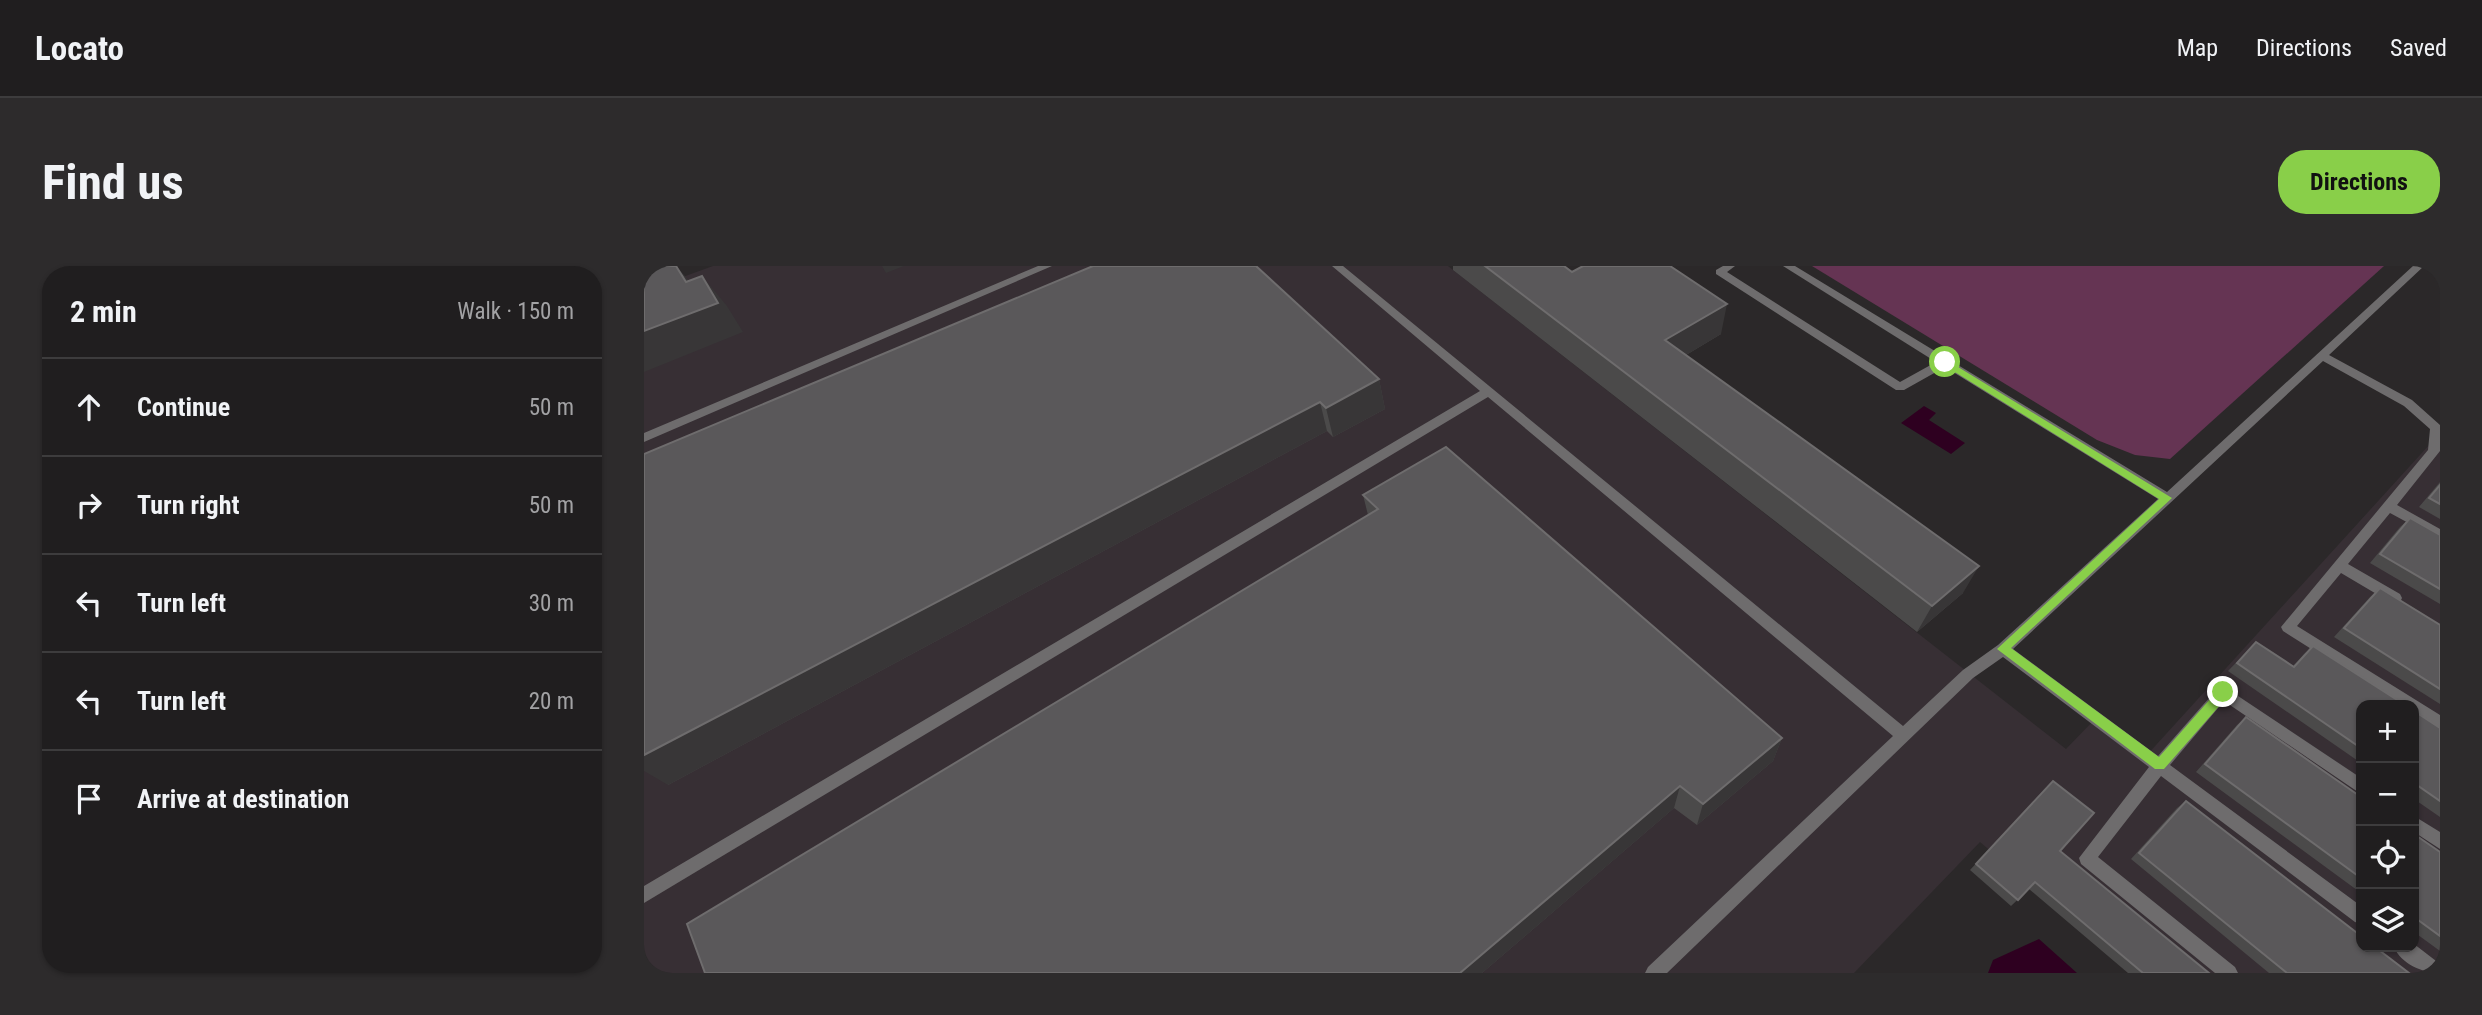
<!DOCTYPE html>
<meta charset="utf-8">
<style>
:root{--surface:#201e1f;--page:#2d2b2c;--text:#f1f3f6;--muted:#a2a2a4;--line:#3d3c3d;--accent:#89cf49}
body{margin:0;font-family:"Roboto Condensed",sans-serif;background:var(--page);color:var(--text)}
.controls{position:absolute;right:21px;bottom:21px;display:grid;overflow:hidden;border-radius:14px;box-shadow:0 2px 5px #0004}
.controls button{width:63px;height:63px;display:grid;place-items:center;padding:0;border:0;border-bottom:2px solid var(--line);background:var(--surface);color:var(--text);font:35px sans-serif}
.stop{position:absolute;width:21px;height:21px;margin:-16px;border:5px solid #89cf49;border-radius:50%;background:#fff}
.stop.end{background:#89cf49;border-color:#fff;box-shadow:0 2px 7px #0008}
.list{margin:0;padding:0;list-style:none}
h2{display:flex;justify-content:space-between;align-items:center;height:91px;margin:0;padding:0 28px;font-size:30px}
h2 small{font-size:23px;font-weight:400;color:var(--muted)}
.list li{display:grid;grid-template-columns:46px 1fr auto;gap:21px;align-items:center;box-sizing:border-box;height:98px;padding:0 28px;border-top:2px solid var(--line)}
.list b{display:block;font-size:26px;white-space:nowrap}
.list em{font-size:23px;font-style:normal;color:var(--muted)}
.icon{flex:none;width:38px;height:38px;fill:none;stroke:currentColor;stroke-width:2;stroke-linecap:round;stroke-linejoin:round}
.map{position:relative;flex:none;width:1796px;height:707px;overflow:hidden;border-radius:28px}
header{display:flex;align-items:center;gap:42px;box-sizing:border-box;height:98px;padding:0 35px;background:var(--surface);border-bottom:2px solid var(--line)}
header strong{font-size:33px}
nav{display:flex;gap:38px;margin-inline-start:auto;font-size:24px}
.intro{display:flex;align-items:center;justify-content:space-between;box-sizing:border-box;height:168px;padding:0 42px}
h1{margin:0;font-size:49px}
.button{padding:18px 32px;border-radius:28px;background:var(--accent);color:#111;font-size:24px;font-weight:700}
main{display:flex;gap:42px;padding:0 42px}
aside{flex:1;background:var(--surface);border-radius:28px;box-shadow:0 2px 5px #0004}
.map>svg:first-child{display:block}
.built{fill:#372f34;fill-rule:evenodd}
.green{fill:#653453}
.water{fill:#2e0020}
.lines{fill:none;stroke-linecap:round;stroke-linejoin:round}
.path{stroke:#686667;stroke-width:3.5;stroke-dasharray:2.5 4.5;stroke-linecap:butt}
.lane{fill:#6e6c6d;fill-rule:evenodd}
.wall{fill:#4b4a4a}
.shaded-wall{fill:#383637}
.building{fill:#5a585a;stroke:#6e6c6d;stroke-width:2}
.route{fill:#89cf49}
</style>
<header>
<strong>Locato</strong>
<nav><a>Map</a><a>Directions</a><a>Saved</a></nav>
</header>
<div class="intro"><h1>Find us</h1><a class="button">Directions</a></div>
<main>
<aside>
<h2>2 min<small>Walk · 150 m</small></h2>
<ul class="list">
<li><svg class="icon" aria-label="ahead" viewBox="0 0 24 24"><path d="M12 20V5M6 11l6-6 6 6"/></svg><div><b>Continue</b></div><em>50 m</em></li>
<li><svg class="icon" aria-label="right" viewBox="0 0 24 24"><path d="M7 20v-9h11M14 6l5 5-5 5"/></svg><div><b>Turn right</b></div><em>50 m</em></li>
<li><svg class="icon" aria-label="left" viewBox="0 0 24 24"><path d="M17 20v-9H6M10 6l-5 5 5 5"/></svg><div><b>Turn left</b></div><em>30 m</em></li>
<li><svg class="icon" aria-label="left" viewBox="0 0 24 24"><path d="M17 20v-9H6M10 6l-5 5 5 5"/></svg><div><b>Turn left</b></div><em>20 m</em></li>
<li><svg class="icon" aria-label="arrive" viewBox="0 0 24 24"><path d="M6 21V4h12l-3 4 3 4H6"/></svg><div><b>Arrive at destination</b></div></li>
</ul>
</aside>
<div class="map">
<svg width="1796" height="707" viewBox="0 0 1796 707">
<rect width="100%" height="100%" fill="#2b2829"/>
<path class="built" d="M 69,0 L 804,0 L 1422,483 L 1452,452 L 1502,490 L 1796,167 L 1796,707 L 1489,707 L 1336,576 L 1210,707 L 0,707 L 0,25 ZM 1717,439 L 1770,439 L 1770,681 L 1717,681 Z"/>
<path class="green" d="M 1168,0 L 1740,0 L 1526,193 L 1491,189 L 1453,174 Z"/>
<path class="water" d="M 1280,140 L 1292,147 L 1285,154 L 1321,177 L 1307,188 L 1257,157 Z
M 1395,673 L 1433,707 L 1344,707 L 1349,694 Z"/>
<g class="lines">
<path class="path" d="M 0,6 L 16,0"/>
<path class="lane" d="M 394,0 L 408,0 L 0,176 L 0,167 Z
M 688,0 L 699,0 L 1259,460 L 1319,404 L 1354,379 L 1514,233 L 1301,101 L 1260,124 L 1252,124 L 1072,8 L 1072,4 L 1079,0 L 1091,0 L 1083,6 L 1256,116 L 1292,96 L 1139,0 L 1151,0 L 1523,226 L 1769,0 L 1780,0 L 1685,89 L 1768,134 L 1796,159 L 1796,185 L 1753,239 L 1796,263 L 1796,274 L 1746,247 L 1704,298 L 1756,328 L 1758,332 L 1756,336 L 1746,336 L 1697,307 L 1653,360 L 1796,449 L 1796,464 L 1770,449 L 1770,439 L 1756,439 L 1639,365 L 1637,361 L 1784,184 L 1786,163 L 1760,140 L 1679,95 L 1369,383 L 1514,490 L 1574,422 L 1579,420 L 1717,512 L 1717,528 L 1580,435 L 1526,499 L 1717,640 L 1717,658 L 1711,656 L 1517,510 L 1454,591 L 1591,701 L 1594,707 L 1571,707 L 1437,598 L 1435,592 L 1505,501 L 1359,391 L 1329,412 L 1023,707 L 1001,707 L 1004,701 L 1249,470 L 844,131 L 0,637 L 0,620 L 836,125 Z
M 1770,550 L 1796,566 L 1796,583 L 1770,566 Z
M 1770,678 L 1796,698 L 1796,707 C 1779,707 1757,698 1750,681 L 1770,681 Z"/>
</g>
<path class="wall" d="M 809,0 L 920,0 L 928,6 L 1077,68 L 1042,89 L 1319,327 L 1273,366 L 809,4 Z
M 735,113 L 741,143 L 689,171 L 683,165 L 24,519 L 0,188 Z
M 1796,216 L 1796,253 L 1775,241 Z
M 719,229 L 1138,472 L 1129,495 L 1053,559 L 1030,542 L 838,707 L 61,707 L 724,249 Z
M 1766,252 L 1796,269 L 1796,338 L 1726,297 L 1756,261 Z
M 1736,322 L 1796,359 L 1796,438 L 1690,371 L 1726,331 Z
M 1612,376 L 1649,400 L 1660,388 L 1669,380 L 1717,439 L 1717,497 L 1584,405 Z
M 1770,445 L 1796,462 L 1796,551 L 1770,533 Z
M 1602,451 L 1717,531 L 1717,627 L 1552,506 L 1593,459 Z
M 1409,515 L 1416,585 L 1565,707 L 1484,707 L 1385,623 L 1367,640 L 1326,604 Z
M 1542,535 L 1765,707 L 1625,707 L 1487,593 L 1533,542 Z
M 1770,568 L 1796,586 L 1796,685 L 1770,666 Z"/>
<path class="shaded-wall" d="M 32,0 L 55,26 L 58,10 L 83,40 L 99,66 L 0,106 L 0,65 L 42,16 Z
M 238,0 L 260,0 L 242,7 Z
M 1083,38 L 1077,68 L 1017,104 L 1021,74 Z
M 735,113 L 741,143 L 689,171 L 682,142 Z
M 676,136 L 683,165 L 24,519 L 0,505 L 0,489 Z
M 1335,300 L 1319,327 L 1273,366 L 1288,340 Z
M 1138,472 L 1129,495 L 1053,559 L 1059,538 Z
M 1036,520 L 1030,542 L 838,707 L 816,707 Z"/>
<path class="building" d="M 19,0 L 32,0 L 42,16 L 58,10 L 74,37 L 0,65 L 0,7 Z
M 449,0 L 612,0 L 735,113 L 682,142 L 676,136 L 0,489 L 0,188 Z
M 841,0 L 920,0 L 928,6 L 939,0 L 1026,0 L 1083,38 L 1021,74 L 1335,300 L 1288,340 Z
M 802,181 L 1138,472 L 1059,538 L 1036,520 L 816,707 L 61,707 L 43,658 L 734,243 L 719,229 Z
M 1796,219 L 1796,238 L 1785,232 Z
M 1766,252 L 1796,269 L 1796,323 L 1736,288 Z
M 1736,322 L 1796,359 L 1796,423 L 1700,362 Z
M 1612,376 L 1650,401 L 1669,380 L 1761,439 L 1717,439 L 1717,482 L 1593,397 Z
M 1770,445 L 1796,462 L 1796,535 L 1770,517 Z
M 1602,451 L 1717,531 L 1717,612 L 1561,498 Z
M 1409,515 L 1450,547 L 1416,585 L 1565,707 L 1499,707 L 1391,616 L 1374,634 L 1332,598 Z
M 1542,535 L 1717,670 L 1717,681 L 1731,681 L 1765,707 L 1643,707 L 1495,587 Z
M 1770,568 L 1796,586 L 1796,670 L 1770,651 Z"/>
<path class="route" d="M 1301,93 L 1528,232 L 1367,382 L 1515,491 L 1575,423 L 1584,423 L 1584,430 L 1520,503 L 1511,503 L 1353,383 L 1515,233 L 1298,98 Z"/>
</svg>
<div class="controls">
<button>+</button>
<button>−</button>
<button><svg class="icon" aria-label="locate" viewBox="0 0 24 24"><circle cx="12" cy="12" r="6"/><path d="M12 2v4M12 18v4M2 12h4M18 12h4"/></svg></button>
<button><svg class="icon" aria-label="layers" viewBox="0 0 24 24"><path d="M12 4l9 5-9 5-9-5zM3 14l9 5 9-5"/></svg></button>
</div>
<div class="stop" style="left:1301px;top:96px"></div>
<div class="stop end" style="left:1579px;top:426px"></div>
</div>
</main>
